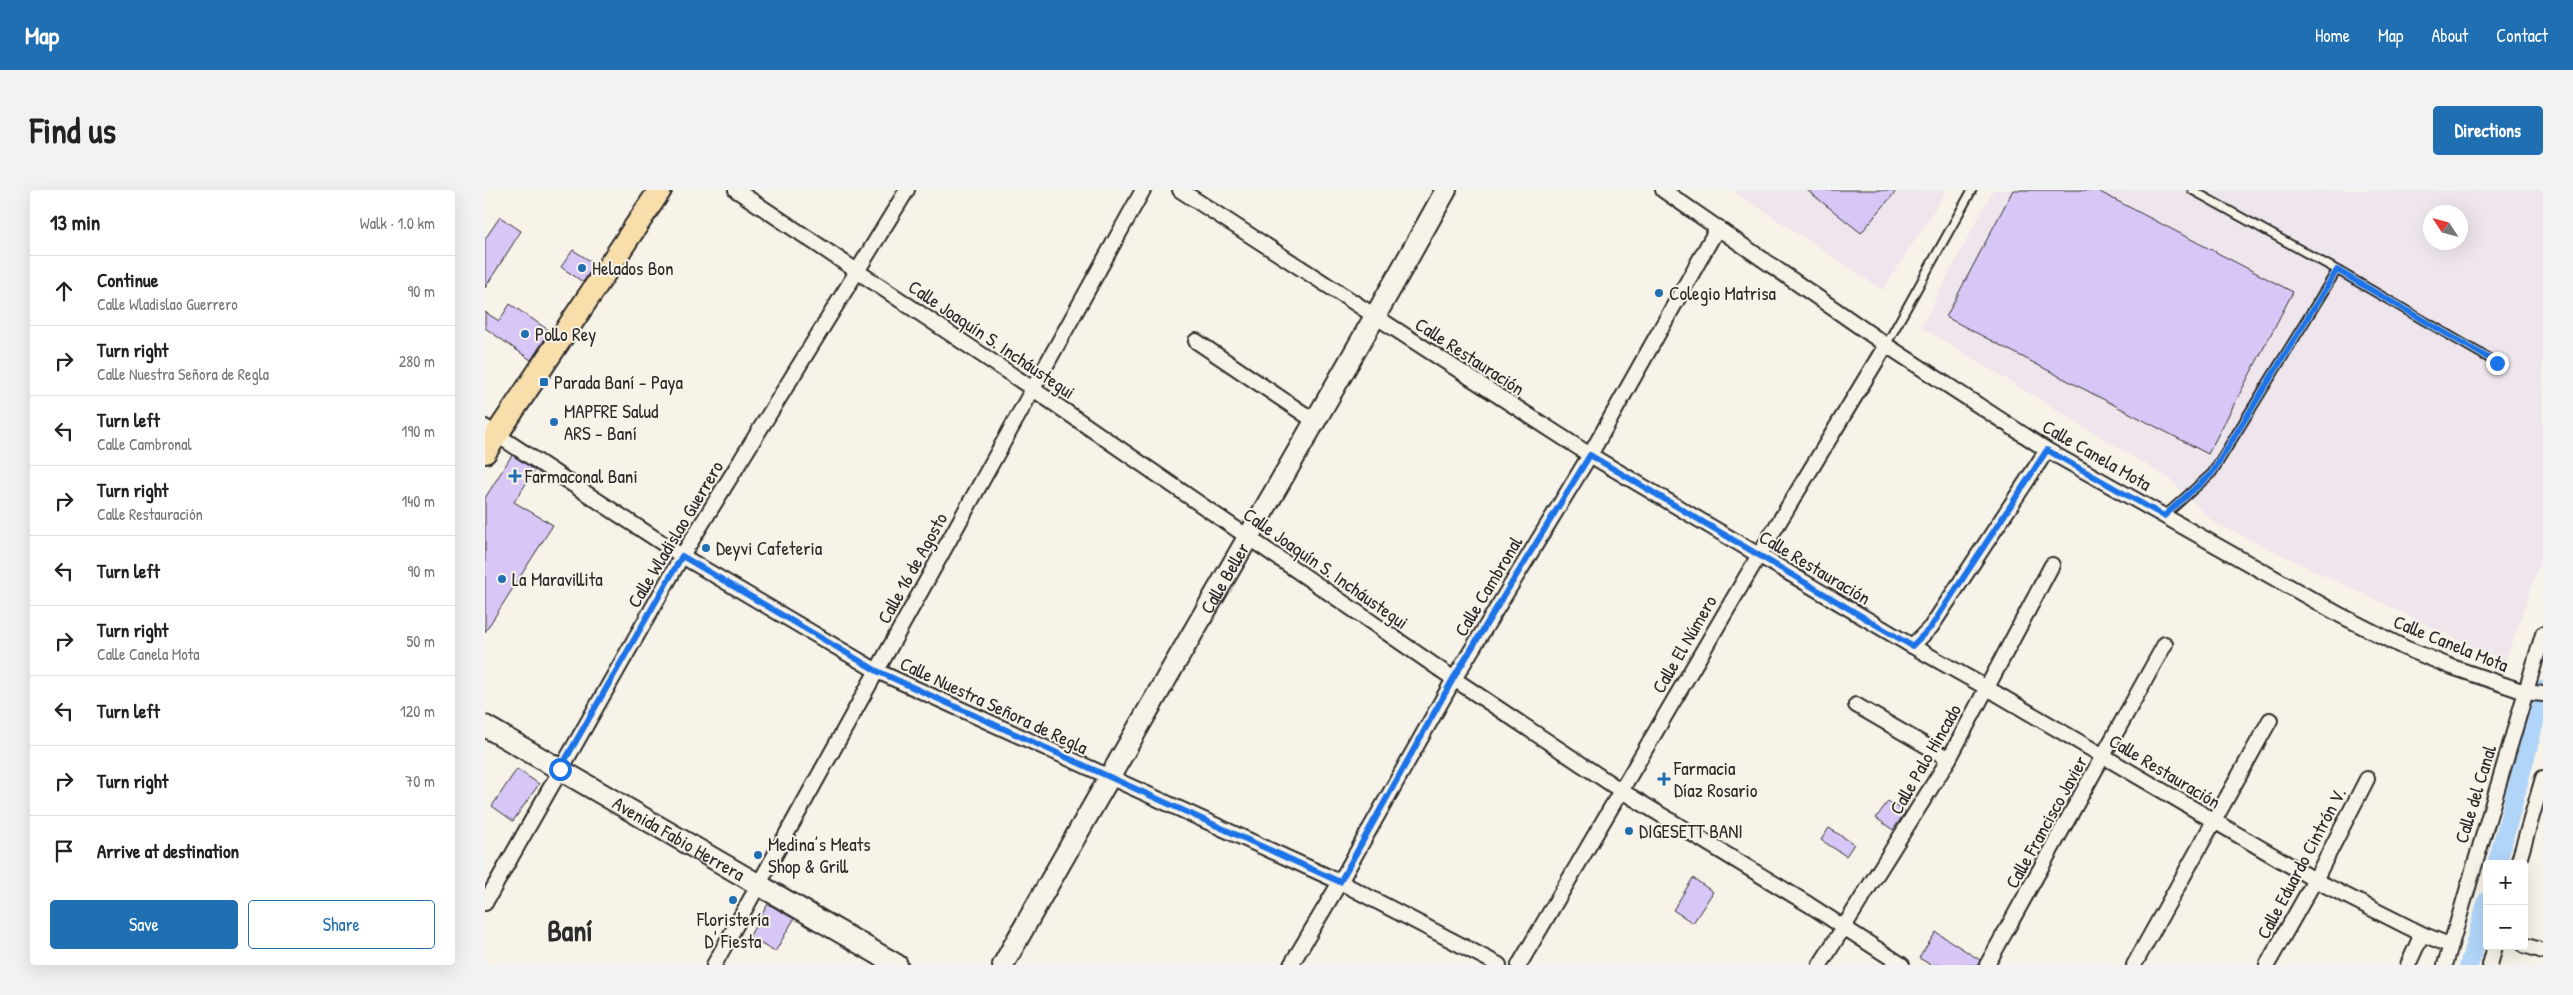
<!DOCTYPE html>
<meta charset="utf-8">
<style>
:root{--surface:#fff;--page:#f2f2f2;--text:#222;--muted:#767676;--line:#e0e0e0;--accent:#1f6fb2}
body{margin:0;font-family:"Patrick Hand",sans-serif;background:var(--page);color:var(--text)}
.controls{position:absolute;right:15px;bottom:15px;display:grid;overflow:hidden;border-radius:5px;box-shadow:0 5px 20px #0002}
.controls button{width:45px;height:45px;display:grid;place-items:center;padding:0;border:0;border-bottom:1px solid var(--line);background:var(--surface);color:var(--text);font:25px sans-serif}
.compass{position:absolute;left:1938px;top:15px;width:45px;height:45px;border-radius:50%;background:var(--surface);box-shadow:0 5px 20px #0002;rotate:306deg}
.stop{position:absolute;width:15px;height:15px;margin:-11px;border:4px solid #1a73e8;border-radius:50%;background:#fff}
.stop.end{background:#1a73e8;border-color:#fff;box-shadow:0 1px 5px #0008}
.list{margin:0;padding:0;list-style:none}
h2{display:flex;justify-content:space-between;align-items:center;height:65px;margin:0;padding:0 20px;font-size:21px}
h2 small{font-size:16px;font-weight:400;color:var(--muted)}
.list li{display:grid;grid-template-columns:32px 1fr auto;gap:15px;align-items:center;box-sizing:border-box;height:70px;padding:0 20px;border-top:1px solid var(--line)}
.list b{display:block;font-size:19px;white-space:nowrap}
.list p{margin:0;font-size:16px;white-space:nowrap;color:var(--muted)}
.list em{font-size:16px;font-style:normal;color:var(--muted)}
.actions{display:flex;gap:10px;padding:15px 20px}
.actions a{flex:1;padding:11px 0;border:1px solid var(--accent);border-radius:5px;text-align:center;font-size:18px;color:var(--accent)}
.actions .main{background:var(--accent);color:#fff}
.icon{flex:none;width:28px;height:28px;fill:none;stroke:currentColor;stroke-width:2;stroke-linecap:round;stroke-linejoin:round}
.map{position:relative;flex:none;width:2058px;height:775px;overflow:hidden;border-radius:5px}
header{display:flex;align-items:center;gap:30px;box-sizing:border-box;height:70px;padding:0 25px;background:var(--accent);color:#fff}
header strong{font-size:24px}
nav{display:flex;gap:28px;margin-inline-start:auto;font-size:18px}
.intro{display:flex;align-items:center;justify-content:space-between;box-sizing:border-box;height:120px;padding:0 30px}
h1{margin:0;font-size:35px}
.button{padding:12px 22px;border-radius:5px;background:var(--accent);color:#fff;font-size:18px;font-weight:700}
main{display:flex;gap:30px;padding:0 30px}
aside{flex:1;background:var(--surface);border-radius:5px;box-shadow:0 5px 20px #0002}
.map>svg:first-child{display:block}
.built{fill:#eee6ec;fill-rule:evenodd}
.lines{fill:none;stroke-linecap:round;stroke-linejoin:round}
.canal{stroke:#b0d5f9;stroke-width:19}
.building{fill:#d8c6f7;stroke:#2b2b2b}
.lane-casing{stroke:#2b2b2b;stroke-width:11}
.street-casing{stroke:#2b2b2b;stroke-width:18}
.secondary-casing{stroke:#2b2b2b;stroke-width:24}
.primary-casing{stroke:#2b2b2b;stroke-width:26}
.lane{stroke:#f7f3e8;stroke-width:7}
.street{stroke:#f7f3e8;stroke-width:14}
.secondary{stroke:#f7f3e8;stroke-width:20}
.primary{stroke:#f8deab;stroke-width:22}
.route{stroke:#1a73e8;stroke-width:6}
.poi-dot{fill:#1f6fb2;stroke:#f7f3e8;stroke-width:2}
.labels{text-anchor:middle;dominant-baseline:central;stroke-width:4;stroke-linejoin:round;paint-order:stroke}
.poi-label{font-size:19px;fill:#2b2b2b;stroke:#f7f3e8;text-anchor:start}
.street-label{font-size:19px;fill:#2b2b2b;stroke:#f7f3e8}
.town-label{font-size:29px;font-weight:bold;fill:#2b2b2b;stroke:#f7f3e8}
</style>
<header>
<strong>Map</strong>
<nav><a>Home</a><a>Map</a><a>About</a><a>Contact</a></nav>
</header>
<div class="intro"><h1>Find us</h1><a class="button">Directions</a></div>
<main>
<aside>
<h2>13 min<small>Walk · 1.0 km</small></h2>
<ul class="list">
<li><svg class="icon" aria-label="ahead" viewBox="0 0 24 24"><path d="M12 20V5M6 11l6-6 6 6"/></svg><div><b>Continue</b><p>Calle Wladislao Guerrero</p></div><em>90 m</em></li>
<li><svg class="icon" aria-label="right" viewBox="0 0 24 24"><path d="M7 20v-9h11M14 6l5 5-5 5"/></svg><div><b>Turn right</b><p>Calle Nuestra Señora de Regla</p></div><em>280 m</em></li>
<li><svg class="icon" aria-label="left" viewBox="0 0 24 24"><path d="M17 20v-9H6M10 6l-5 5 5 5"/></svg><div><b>Turn left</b><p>Calle Cambronal</p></div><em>190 m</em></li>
<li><svg class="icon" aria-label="right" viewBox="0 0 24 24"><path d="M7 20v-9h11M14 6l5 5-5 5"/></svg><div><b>Turn right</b><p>Calle Restauración</p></div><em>140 m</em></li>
<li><svg class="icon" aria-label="left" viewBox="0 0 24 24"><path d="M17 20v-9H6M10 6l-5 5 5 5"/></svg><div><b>Turn left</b></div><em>90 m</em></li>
<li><svg class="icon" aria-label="right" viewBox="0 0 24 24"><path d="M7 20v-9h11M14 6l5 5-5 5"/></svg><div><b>Turn right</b><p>Calle Canela Mota</p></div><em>50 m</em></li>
<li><svg class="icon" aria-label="left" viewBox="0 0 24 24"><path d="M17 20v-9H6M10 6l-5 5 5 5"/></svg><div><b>Turn left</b></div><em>120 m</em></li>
<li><svg class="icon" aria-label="right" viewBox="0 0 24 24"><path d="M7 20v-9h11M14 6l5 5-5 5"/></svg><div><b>Turn right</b></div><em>70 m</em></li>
<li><svg class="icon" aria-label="arrive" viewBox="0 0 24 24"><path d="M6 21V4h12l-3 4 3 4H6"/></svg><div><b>Arrive at destination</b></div></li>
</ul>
<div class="actions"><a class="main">Save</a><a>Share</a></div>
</aside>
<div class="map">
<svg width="2058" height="775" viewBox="0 0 2058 775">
<rect width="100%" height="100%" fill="#f7f3e8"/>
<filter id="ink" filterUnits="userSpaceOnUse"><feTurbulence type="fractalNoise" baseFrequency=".02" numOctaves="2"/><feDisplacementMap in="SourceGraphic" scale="10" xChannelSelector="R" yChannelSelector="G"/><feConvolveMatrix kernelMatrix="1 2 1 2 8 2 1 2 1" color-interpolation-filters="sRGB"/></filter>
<g filter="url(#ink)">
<path class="built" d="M 1247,0 L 1462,0 L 1398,100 Z
M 1508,0 L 2058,0 L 2058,365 L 2020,472 L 1728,332 L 1685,289 L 1436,137 ZM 1946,22 L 1976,22 L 1976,52 L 1946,52 Z"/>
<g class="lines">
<path class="canal" d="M 2012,674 L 2058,500
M 1984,775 L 2002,711"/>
</g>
<path class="building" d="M 1322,0 L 1412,0 L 1376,43 Z
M 1528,0 L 1611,0 L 1808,102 L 1723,264 L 1461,127 Z
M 15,27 L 36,41 L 0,98 L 0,49 Z
M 88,60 L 110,74 L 98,92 L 76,77 Z
M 25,114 L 65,141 L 46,170 L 0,138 L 0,122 L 14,131 Z
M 27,265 L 50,280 L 29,312 L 68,335 L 0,442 L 0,308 Z
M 32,579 L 54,594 L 28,631 L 7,616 Z
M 1403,611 L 1420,622 L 1408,640 L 1391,628 Z
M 1344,638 L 1369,654 L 1361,666 L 1336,650 Z
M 1208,688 L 1228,702 L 1208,733 L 1188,720 Z
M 283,714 L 309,729 L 290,762 L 264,747 Z
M 1451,742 L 1495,770 L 1493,775 L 1446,775 L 1434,768 Z"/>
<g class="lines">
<g class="lane-casing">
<path id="lane" d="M 1707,0 L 1852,80 L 2012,173
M 1401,155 L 1487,0
M 1679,326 L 1727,283 L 1852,80"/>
</g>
<g class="street-casing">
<path id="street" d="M 251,0 L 548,199 L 969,489 L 1135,600 L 1323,714 L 1417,775
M 695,0 L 1105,265 L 1427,456 L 1502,498 L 1830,690 L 1937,744 L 1964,755
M 1178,0 L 1401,155 L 1562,260 L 1855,425 L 1920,458 L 1967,477 L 2040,502 L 2058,504
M 711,151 L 831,232
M 0,237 L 197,366 L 392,481 L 855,692 L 1014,775
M 1427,456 L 1446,437 L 1562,260
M 1371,515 L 1464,569
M 2033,674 L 2058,588
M 0,713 L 197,366 L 422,0
M 2039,755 L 2058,761
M 229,775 L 658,0
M 806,775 L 855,692 L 969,489 L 1105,265 L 1233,37
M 1034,775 L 1274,365 L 1401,155
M 1335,775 L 1464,569 L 1567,375
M 1502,775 L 1680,454
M 1649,775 L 1785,530
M 1782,775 L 1830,690 L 1882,589
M 1923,775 L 1937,744
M 1960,775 L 2058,444
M 2005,775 L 2010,756"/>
</g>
<g class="secondary-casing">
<g id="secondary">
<path id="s1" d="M 0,536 L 412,775"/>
<path id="s2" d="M 518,775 C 663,515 817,260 961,0"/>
</g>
</g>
<g class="primary-casing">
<path id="primary" d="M 0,262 L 175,0"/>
</g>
<use href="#lane" class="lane"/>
<use href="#street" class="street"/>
<use href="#secondary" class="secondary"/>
<use href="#primary" class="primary"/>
</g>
</g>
<g class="lines" filter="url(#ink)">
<path class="route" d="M 75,579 L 197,366 L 392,481 L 855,692 L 968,489 L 1105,265 L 1427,456 L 1446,437 L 1562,260 L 1679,326 L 1727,283 L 1852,80 L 2012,173"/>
</g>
<g class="poi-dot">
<circle cx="97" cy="78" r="5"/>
<circle cx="1174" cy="103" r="5"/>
<circle cx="40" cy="144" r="5"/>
<rect x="54" y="187" width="10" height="10" rx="2.5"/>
<circle cx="69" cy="232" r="5"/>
<path d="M27.5 278.5h5v5h5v5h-5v5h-5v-5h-5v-5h5z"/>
<circle cx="221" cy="358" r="5"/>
<circle cx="17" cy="389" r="5"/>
<path d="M1176.5 581.5h5v5h5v5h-5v5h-5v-5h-5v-5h5z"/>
<circle cx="1144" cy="641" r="5"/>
<circle cx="273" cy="665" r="5"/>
<circle cx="248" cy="710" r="5"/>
</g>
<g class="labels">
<g class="poi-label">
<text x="107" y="78">Helados Bon</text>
<text x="1184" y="103">Colegio Matrisa</text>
<text x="50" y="144">Pollo Rey</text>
<text x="69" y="192">Parada Baní - Paya</text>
<text x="79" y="221">MAPFRE Salud<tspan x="79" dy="22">ARS - Baní</tspan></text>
<text x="40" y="286">Farmaconal Bani</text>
<text x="231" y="358">Deyvi Cafeteria</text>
<text x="27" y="389">La Maravillita</text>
<text x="1189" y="578">Farmacia<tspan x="1189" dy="22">Díaz Rosario</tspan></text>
<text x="1154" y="641">DIGESETT BANI</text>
<text x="283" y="654">Medina’s Meats<tspan x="283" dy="22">Shop &amp; Grill</tspan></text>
<text x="248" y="729" text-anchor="middle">Floristería<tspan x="248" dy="22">D' Fiesta</tspan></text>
</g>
<g class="street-label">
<text transform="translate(507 149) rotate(34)">Calle Joaquín S. Incháustegui</text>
<text transform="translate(985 166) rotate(33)">Calle Restauración</text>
<text transform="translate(1612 265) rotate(30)">Calle Canela Mota</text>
<text transform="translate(190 344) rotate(-59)">Calle Wladislao Guerrero</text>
<text transform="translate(1330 377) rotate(31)">Calle Restauración</text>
<text transform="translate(427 378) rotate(-61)">Calle 16 de Agosto</text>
<text transform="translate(841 378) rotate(35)">Calle Joaquín S. Incháustegui</text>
<text stroke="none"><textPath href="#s2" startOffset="446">Calle Beller</textPath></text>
<text transform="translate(1003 396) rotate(-59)">Calle Cambronal</text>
<text transform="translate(1966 453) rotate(22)">Calle Canela Mota</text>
<text transform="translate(1199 454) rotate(-60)">Calle El Número</text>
<text transform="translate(509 515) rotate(25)">Calle Nuestra Señora de Regla</text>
<text transform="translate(1440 569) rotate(-60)">Calle Palo Hincado</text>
<text transform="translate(1680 581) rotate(31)">Calle Restauración</text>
<text transform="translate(1990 604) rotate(-73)">Calle del Canal</text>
<text transform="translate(1561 632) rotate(-61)">Calle Francisco Javier</text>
<text stroke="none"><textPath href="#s1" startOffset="224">Avenida Fabio Herrera</textPath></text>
<text transform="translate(1816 673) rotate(-62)">Calle Eduardo Cintrón V.</text>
</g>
<g class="town-label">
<text x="85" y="740">Baní</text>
</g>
</g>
</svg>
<div class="controls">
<button>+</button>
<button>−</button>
</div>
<svg class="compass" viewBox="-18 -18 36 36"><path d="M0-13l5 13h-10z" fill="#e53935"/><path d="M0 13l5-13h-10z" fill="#767676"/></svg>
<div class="stop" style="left:75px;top:579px"></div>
<div class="stop end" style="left:2012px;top:173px"></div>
</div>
</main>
